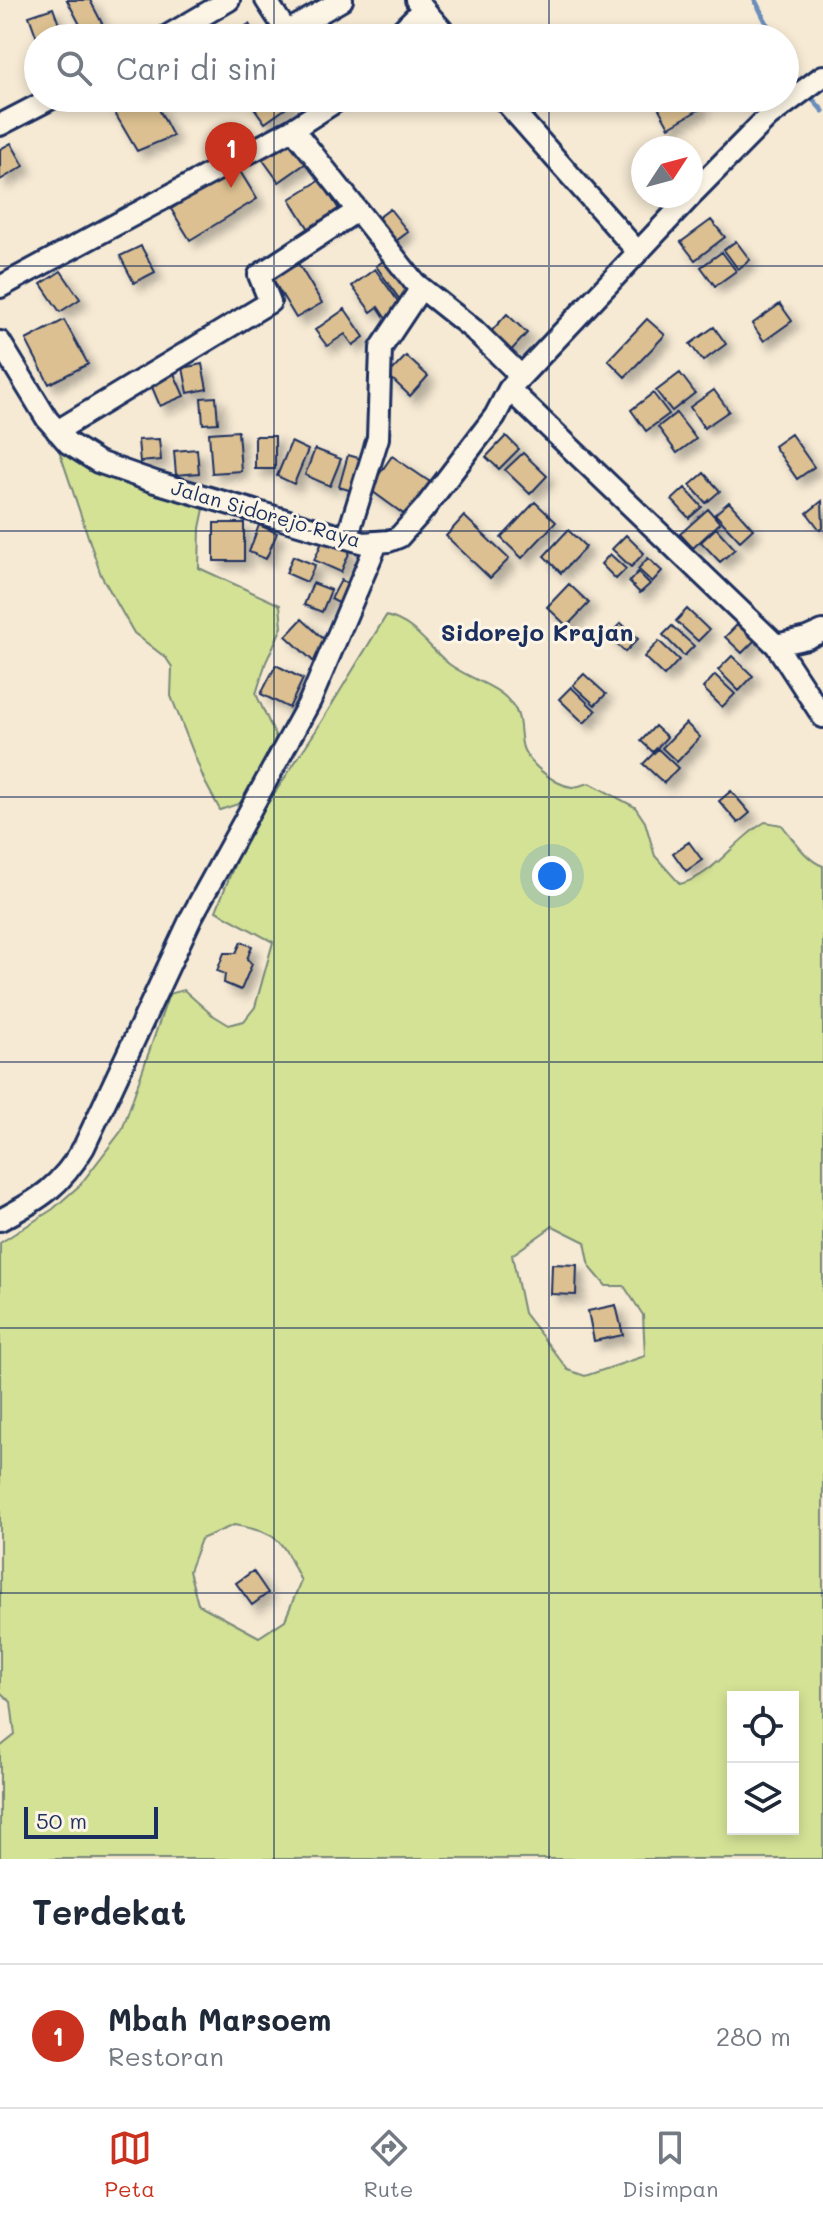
<!DOCTYPE html>
<html lang="id">
<style>
:root{--surface:#fff;--page:#f6f6f7;--text:#1f2937;--muted:#747a83;--line:#e0e1e3;--accent:#c8321e}
body{margin:0;font-family:Mali,sans-serif;background:var(--page);color:var(--text)}
.controls{position:absolute;right:24px;bottom:24px;display:grid;overflow:hidden;border-radius:0px;box-shadow:0 4px 12px #0003}
.controls button{width:72px;height:72px;display:grid;place-items:center;padding:0;border:0;border-bottom:2px solid var(--line);background:var(--surface);color:var(--text);font:40px sans-serif}
.compass{position:absolute;left:631px;top:136px;width:72px;height:72px;border-radius:50%;background:var(--surface);box-shadow:0 4px 12px #0003;rotate:54deg}
.scale{position:absolute;left:24px;bottom:20px;width:134px;box-sizing:border-box;padding-left:8px;border:4px solid #1b2f5e;border-top:0;font-size:22px;line-height:28px;white-space:nowrap;color:#1b2f5e;-webkit-text-stroke:6px #fcf5e5;paint-order:stroke}
.you{position:absolute;left:552px;top:876px;width:28px;height:28px;margin:-20px;border:6px solid #fff;border-radius:50%;background:#1a73e8;box-shadow:0 0 0 12px #1a73e833}
.badge{display:grid;place-items:center;width:52px;height:52px;border-radius:50%;background:var(--accent);color:#fff;font-size:26px;font-weight:700}
.pin{position:absolute;translate:-50% -66px;filter:drop-shadow(0 2px 4px #0008)}
.pin::after{content:'';position:absolute;top:42px;width:28px;height:24px;background:inherit;clip-path:polygon(0 0,100% 0,50% 100%)}
.list{margin:0;padding:0;list-style:none}
h2{display:flex;justify-content:space-between;align-items:center;height:104px;margin:0;padding:0 32px;font-size:34px}
h2 small{font-size:26px;font-weight:400;color:var(--muted)}
.list li{display:grid;grid-template-columns:52px 1fr auto;gap:24px;align-items:center;box-sizing:border-box;height:144px;padding:0 32px;border-top:2px solid var(--line)}
.list b{display:block;font-size:30px;white-space:nowrap}
.list p{margin:0;font-size:26px;white-space:nowrap;color:var(--muted)}
.list em{font-size:26px;font-style:normal;color:var(--muted)}
.icon{flex:none;width:44px;height:44px;fill:none;stroke:currentColor;stroke-width:2;stroke-linecap:round;stroke-linejoin:round}
.map{position:relative;flex:none;width:823px;height:1859px;overflow:hidden}
.search{position:absolute;background:var(--surface);box-shadow:0 4px 12px #0003;left:24px;right:24px;top:24px;height:88px;display:flex;align-items:center;gap:20px;box-sizing:border-box;padding:0 28px;border-radius:44px;color:var(--muted);font-size:30px}
.sheet{height:248px;background:var(--surface)}
nav{display:flex;justify-content:space-around;align-items:center;box-sizing:border-box;height:112px;border-top:2px solid var(--line);background:var(--surface);font-size:22px;color:var(--muted)}
nav a{display:grid;justify-items:center;gap:4px}
nav .on{color:var(--accent)}
.map>svg:first-child{display:block}
.green{fill:#d4e295;stroke:#78887a;stroke-width:2;fill-rule:evenodd}
.lines{fill:none;stroke-linecap:round;stroke-linejoin:round}
.stream{stroke:#6a8dbb;stroke-width:5}
.building{fill:#dcc091;stroke:#1b2f5e;stroke-width:2;filter:url(#shadow)}
.street-casing{stroke:#1b2f5e;stroke-width:26}
.street{stroke:#fcf5e5;stroke-width:20}
.grid{fill:none;stroke:#1b2f5e;stroke-width:2;stroke-opacity:0.55}
.labels{text-anchor:middle;dominant-baseline:central;stroke-width:6;stroke-linejoin:round;paint-order:stroke}
.street-label{font-size:20px;fill:#1b2f5e;stroke:#fcf5e5}
.quarter-label{font-size:24px;font-weight:bold;fill:#1b2f5e;stroke:#fcf5e5}
</style>
<div class="map">
<svg width="823" height="1859" viewBox="0 0 823 1859">
<defs>
<filter id="shadow"><feDropShadow dx="7" dy="7" stdDeviation="4" flood-color="#0004"/></filter>
</defs>
<rect width="100%" height="100%" fill="#f6ead4"/>
<filter id="ink" filterUnits="userSpaceOnUse"><feTurbulence type="fractalNoise" baseFrequency=".0125" numOctaves="2"/><feDisplacementMap in="SourceGraphic" scale="16" xChannelSelector="R" yChannelSelector="G"/><feConvolveMatrix kernelMatrix="1 2 1 2 8 2 1 2 1" color-interpolation-filters="sRGB"/></filter>
<g filter="url(#ink)">
<path class="green" d="M 59,450 L 130,482 L 204,509 L 200,528 L 199,568 L 280,605 L 282,627 L 266,662 L 256,694 L 276,737 L 258,779 L 241,803 L 220,810 L 205,782 L 171,696 L 172,667 L 166,658 L 134,633 L 101,575 Z
M 386,616 C 414,622 428,647 449,664 C 467,678 497,685 511,703 C 522,716 519,728 522,744 C 525,761 554,785 572,787 C 577,787 584,784 590,783 L 635,807 L 645,822 L 655,856 L 680,884 C 714,876 735,839 765,822 L 782,825 C 793,839 806,860 823,866 L 823,1859 L 0,1859 L 0,1747 L 15,1735 L 11,1702 L 0,1692 L 0,1243 L 53,1209 L 80,1185 L 122,1130 L 169,994 L 184,990 L 211,1014 L 229,1025 L 244,1021 L 255,1007 L 273,942 L 216,911 L 245,838 L 315,732 ZM 553,1226 L 585,1242 L 590,1267 L 606,1286 L 624,1286 L 643,1315 L 645,1356 L 585,1376 L 568,1370 L 524,1313 L 512,1255 ZM 234,1525 C 282,1534 280,1539 301,1581 L 285,1620 L 259,1637 L 198,1604 L 189,1571 L 201,1539 ZM 733,1697 L 793,1697 L 793,1829 L 733,1829 Z"/>
<g class="lines">
<path class="stream" d="M 755,0 L 774,38
M 785,61 L 801,87
M 808,94 L 823,111"/>
</g>
<path class="building" d="M 67,0 L 90,0 L 106,31 L 87,38 Z
M 53,8 L 64,38 L 38,38 L 38,41 L 29,16 Z
M 249,24 L 257,38 L 227,38 Z
M 106,98 L 153,98 L 173,136 L 137,151 Z
M 247,98 L 289,98 L 293,103 L 265,123 Z
M 653,98 L 696,98 L 702,108 L 669,127 Z
M 289,135 L 309,161 L 279,182 L 260,156 Z
M 11,143 L 24,166 L 0,180 L 0,149 Z
M 238,168 L 257,199 L 190,240 L 171,209 Z
M 320,180 L 344,217 L 314,237 L 290,199 Z
M 390,209 L 408,232 L 392,244 L 374,221 Z
M 711,220 L 725,237 L 695,260 L 681,242 Z
M 736,241 L 750,260 L 738,269 L 724,250 Z
M 141,246 L 155,272 L 134,283 L 120,256 Z
M 722,252 L 736,271 L 715,286 L 701,267 Z
M 391,256 L 414,290 L 400,300 L 376,266 Z
M 296,260 L 322,303 L 296,318 L 270,275 Z
M 375,269 L 402,307 L 386,319 L 378,307 L 371,312 L 352,286 Z
M 61,271 L 80,299 L 60,312 L 41,284 Z
M 780,304 L 792,321 L 764,341 L 752,324 Z
M 345,309 L 364,337 L 353,345 L 345,334 L 327,346 L 315,330 Z
M 507,314 L 527,333 L 507,355 L 487,336 Z
M 647,319 L 665,335 L 625,377 L 608,360 Z
M 64,320 L 88,364 L 49,384 L 26,340 Z
M 714,327 L 726,344 L 703,361 L 690,344 Z
M 406,356 L 428,376 L 410,396 L 388,375 Z
M 202,364 L 207,389 L 188,393 L 183,368 Z
M 173,371 L 184,396 L 160,406 L 149,380 Z
M 680,373 L 695,393 L 672,411 L 656,391 Z
M 714,390 L 729,411 L 704,428 L 690,407 Z
M 653,393 L 669,414 L 646,431 L 631,410 Z
M 216,397 L 218,423 L 203,424 L 201,398 Z
M 676,413 L 696,439 L 677,453 L 658,427 Z
M 238,431 L 241,471 L 212,473 L 209,433 Z
M 791,434 L 814,467 L 797,479 L 774,446 Z
M 255,436 L 275,436 L 275,469 L 255,469 Z
M 506,436 L 519,449 L 499,469 L 486,457 Z
M 159,439 L 161,460 L 140,462 L 138,440 Z
M 291,442 L 308,450 L 294,484 L 277,476 Z
M 197,449 L 199,473 L 176,475 L 174,451 Z
M 315,449 L 341,459 L 330,486 L 305,475 Z
M 523,453 L 547,476 L 530,494 L 505,470 Z
M 348,455 L 369,461 L 359,493 L 339,487 Z
M 392,456 L 433,484 L 409,518 L 369,489 Z
M 704,473 L 720,491 L 706,503 L 690,485 Z
M 685,488 L 702,507 L 689,518 L 672,500 Z
M 822,501 L 823,528 L 820,530 L 807,513 Z
M 535,502 L 556,522 L 522,558 L 501,538 Z
M 729,502 L 753,529 L 740,541 L 715,514 Z
M 708,509 L 720,523 L 693,548 L 680,534 Z
M 464,516 L 509,559 L 490,578 L 446,536 Z
M 214,523 L 244,523 L 244,561 L 214,561 Z
M 259,525 L 277,533 L 266,559 L 249,552 Z
M 716,528 L 735,549 L 720,562 L 701,542 Z
M 568,530 L 586,547 L 561,573 L 544,556 Z
M 626,535 L 644,553 L 631,567 L 612,549 Z
M 324,538 L 351,549 L 341,572 L 314,560 Z
M 610,554 L 626,569 L 616,579 L 601,564 Z
M 293,556 L 315,565 L 307,582 L 286,573 Z
M 648,558 L 662,571 L 652,582 L 638,569 Z
M 638,572 L 650,584 L 640,593 L 629,582 Z
M 341,580 L 354,587 L 344,606 L 331,599 Z
M 313,583 L 331,590 L 322,612 L 304,605 Z
M 569,584 L 589,603 L 567,626 L 547,607 Z
M 687,609 L 709,630 L 698,641 L 676,621 Z
M 302,619 L 330,645 L 314,662 L 286,636 Z
M 621,623 L 638,639 L 625,652 L 608,636 Z
M 739,623 L 756,639 L 742,653 L 725,637 Z
M 672,626 L 694,646 L 684,656 L 663,635 Z
M 659,641 L 679,660 L 664,676 L 644,657 Z
M 732,656 L 753,676 L 739,691 L 718,670 Z
M 276,665 L 303,679 L 289,708 L 261,694 Z
M 584,674 L 606,694 L 595,705 L 573,685 Z
M 715,675 L 735,694 L 722,707 L 703,688 Z
M 571,687 L 596,711 L 584,723 L 559,699 Z
M 686,723 L 700,737 L 677,762 L 662,748 Z
M 655,726 L 667,737 L 653,752 L 641,741 Z
M 658,749 L 678,768 L 664,783 L 643,764 Z
M 731,791 L 750,813 L 738,823 L 719,801 Z
M 689,842 L 702,860 L 686,871 L 673,853 Z
M 241,942 L 252,946 L 247,959 L 252,964 L 241,990 L 224,983 L 225,974 L 217,971 L 224,953 L 236,953 Z
M 552,1264 L 577,1265 L 576,1295 L 551,1294 Z
M 616,1305 L 623,1335 L 594,1341 L 588,1311 Z
M 253,1571 L 268,1593 L 252,1605 L 236,1583 Z"/>
<g class="lines">
<g class="street-casing">
<path id="street" d="M 266,0 L 283,26 L 290,30 L 342,0
M 416,0 L 449,38
M 164,38 L 229,0
M 394,38 L 423,9
M 502,98 L 637,251
M 0,125 L 52,98
M 293,129 L 341,98
M 691,195 L 768,117 L 823,76
M 0,287 L 293,129 L 415,283 L 474,330 L 521,376
M 0,342 L 47,419 L 68,443 L 98,462 L 155,482 L 364,543 L 389,541 L 399,537 L 424,509 L 495,416 L 509,389 L 776,645 L 807,638 L 823,631
M 512,386 L 691,196
M 57,431 L 270,302 L 259,275 L 357,211
M 347,538 L 378,438 L 381,348 L 421,288
M 776,645 L 823,717
M 0,1220 C 40,1199 60,1187 84,1147 L 192,916 L 310,701 L 377,543"/>
</g>
<use href="#street" class="street"/>
</g>
</g>
<path class="grid" d="M 274,0 L 274,38M 549,0 L 549,38M 274,98 L 274,1859M 549,98 L 549,1859M 0,266 L 823,266M 0,531 L 823,531M 0,797 L 823,797M 0,1062 L 823,1062M 0,1328 L 823,1328M 0,1593 L 823,1593"/>
<g class="labels">
<g class="street-label">
<text transform="translate(266 513) rotate(16)">Jalan Sidorejo Raya</text>
</g>
<g class="quarter-label">
<text x="537" y="631">Sidorejo Krajan</text>
</g>
</g>
</svg>
<div class="controls">
<button><svg class="icon" aria-label="locate" viewBox="0 0 24 24"><circle cx="12" cy="12" r="6"/><path d="M12 2v4M12 18v4M2 12h4M18 12h4"/></svg></button>
<button><svg class="icon" aria-label="layers" viewBox="0 0 24 24"><path d="M12 4l9 5-9 5-9-5zM3 14l9 5 9-5"/></svg></button>
</div>
<svg class="compass" viewBox="-18 -18 36 36"><path d="M0-13l5 13h-10z" fill="#e53935"/><path d="M0 13l5-13h-10z" fill="#747a83"/></svg>
<div class="scale">50 m</div>
<div class="you"></div>
<div class="pin badge" style="left:231px;top:188px">1</div>
<div class="search"><svg class="icon" aria-label="search" viewBox="0 0 24 24"><circle cx="10" cy="10" r="6"/><path d="M15 15l6 6"/></svg>Cari di sini</div>
</div>
<section class="sheet">
<h2>Terdekat<small></small></h2>
<ul class="list">
<li><span class="badge">1</span><div><b>Mbah Marsoem</b><p>Restoran</p></div><em>280 m</em></li>
</ul>
</section>
<nav>
<a class="on"><svg class="icon" aria-label="map" viewBox="0 0 24 24"><path d="M3 6l6-2 6 2 6-2v14l-6 2-6-2-6 2zM9 4v14M15 6v14"/></svg>Peta</a>
<a><svg class="icon" aria-label="directions" viewBox="0 0 24 24"><path d="M12 3l9 9-9 9-9-9zM9 14v-3h6M13 9l2 2-2 2"/></svg>Rute</a>
<a><svg class="icon" aria-label="saved" viewBox="0 0 24 24"><path d="M7 4h10v16l-5-4-5 4z"/></svg>Disimpan</a>
</nav>
